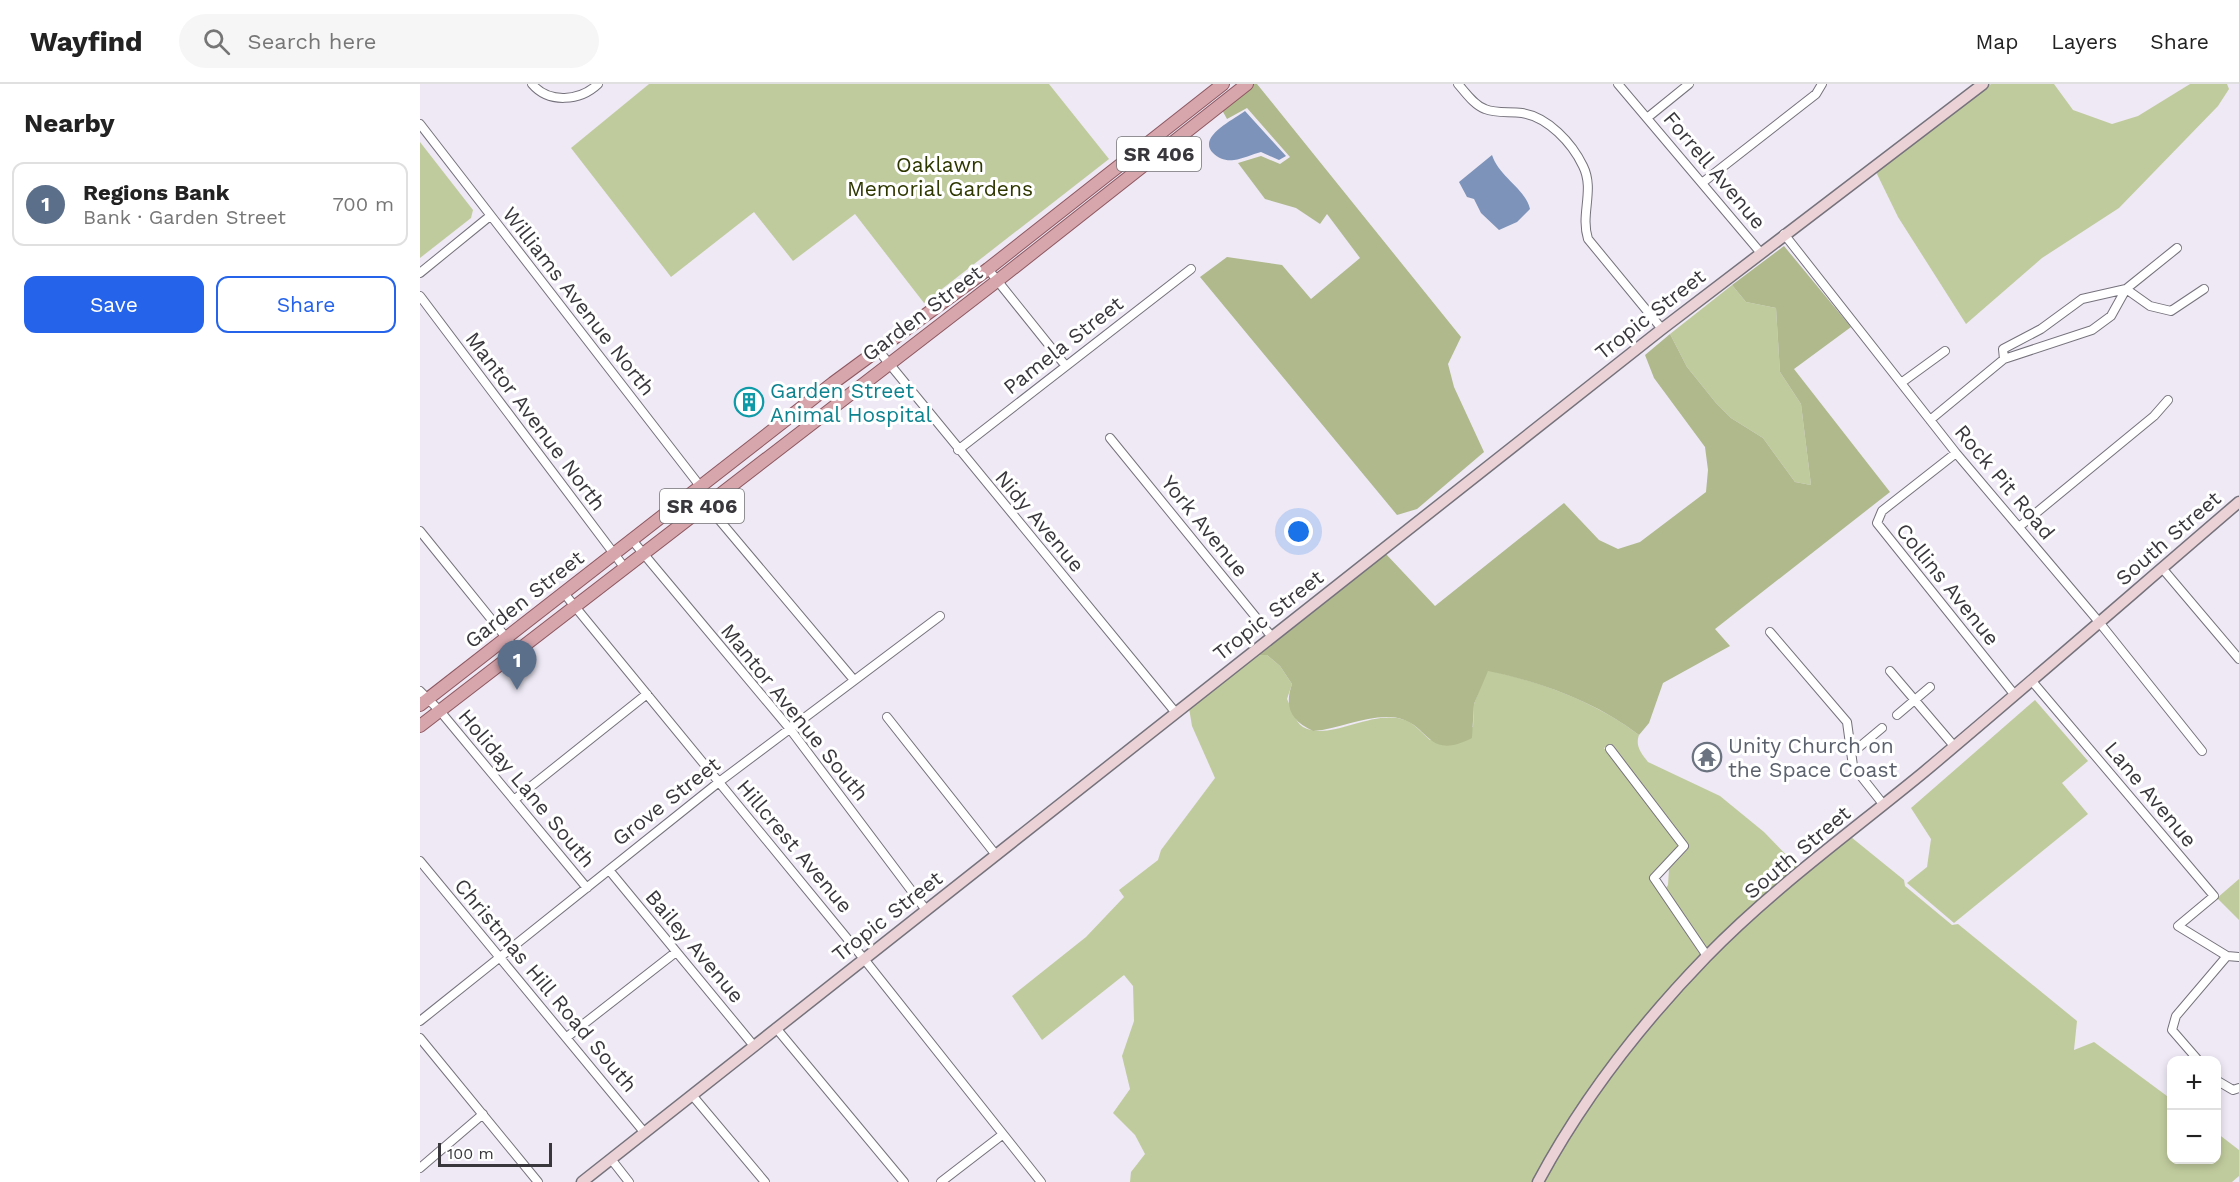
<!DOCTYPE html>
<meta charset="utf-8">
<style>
:root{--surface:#fff;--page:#f6f6f6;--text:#222;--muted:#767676;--line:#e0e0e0;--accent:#2563eb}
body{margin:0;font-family:"Work Sans",sans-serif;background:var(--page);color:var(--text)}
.controls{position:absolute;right:18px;bottom:18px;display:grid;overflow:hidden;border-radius:12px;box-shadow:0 3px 9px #0003}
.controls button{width:54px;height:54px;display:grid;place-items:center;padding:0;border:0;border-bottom:2px solid var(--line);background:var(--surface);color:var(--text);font:30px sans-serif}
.scale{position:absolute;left:18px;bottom:15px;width:114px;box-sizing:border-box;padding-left:6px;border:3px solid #39373b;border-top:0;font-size:16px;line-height:21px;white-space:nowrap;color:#39373b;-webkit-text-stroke:4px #fff;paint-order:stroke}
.you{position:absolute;left:879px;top:448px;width:21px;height:21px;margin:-15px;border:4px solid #fff;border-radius:50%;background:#1a73e8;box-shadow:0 0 0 9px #1a73e833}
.badge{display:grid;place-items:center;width:39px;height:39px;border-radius:50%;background:var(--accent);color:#fff;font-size:20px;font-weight:700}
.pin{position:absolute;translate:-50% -50px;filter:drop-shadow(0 2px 3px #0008)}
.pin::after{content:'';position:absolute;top:32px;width:21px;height:18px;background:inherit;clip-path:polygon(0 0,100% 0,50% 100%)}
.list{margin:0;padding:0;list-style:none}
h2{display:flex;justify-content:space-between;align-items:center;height:78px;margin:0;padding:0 24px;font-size:26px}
h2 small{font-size:20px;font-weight:400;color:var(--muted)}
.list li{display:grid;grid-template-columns:39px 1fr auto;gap:18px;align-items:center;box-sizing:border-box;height:84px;margin:0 12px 12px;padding:0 12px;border:2px solid var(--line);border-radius:12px}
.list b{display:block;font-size:22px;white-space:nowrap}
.list p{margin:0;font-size:20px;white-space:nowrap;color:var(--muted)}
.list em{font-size:20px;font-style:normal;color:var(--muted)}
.actions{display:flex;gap:12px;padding:18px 24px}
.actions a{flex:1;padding:14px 0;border:2px solid var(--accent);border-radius:12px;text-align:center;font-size:21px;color:var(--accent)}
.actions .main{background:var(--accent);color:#fff}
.icon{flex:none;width:33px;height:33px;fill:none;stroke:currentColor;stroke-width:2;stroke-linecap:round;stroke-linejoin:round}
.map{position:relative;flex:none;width:1819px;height:1098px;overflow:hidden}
header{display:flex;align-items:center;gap:36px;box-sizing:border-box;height:84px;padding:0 30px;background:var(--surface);border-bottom:2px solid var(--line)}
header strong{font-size:28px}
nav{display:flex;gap:33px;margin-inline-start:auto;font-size:21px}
.search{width:420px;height:54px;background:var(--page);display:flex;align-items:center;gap:15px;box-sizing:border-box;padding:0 21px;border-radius:33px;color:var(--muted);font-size:22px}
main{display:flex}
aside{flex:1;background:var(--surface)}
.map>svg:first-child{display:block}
.green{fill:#c0cb9d}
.forest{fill:#afb98c}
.water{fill:#7d93b9}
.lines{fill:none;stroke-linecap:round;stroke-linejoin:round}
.street-casing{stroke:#76727c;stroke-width:10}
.secondary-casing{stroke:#76727c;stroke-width:13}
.primary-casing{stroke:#8e5861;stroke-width:14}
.street{stroke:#fff;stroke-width:8}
.secondary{stroke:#ebd2d6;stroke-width:10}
.primary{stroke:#d7a6ad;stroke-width:12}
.labels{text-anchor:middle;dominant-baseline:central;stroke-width:6;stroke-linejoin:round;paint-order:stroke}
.shield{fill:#fff;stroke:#747376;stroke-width:1.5}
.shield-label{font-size:20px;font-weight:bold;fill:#39373b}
.park-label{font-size:21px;fill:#2f3701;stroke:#fff}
.street-label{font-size:21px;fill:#39373b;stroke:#fff}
.culture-label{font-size:21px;fill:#0d838f;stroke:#fff;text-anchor:start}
.worship-label{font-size:21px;fill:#5b616d;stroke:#fff;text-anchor:start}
</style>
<header>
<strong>Wayfind</strong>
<div class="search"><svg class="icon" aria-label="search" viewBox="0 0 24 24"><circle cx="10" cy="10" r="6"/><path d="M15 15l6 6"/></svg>Search here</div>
<nav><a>Map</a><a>Layers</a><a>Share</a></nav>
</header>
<main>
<aside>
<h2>Nearby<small></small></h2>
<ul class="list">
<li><span class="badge" style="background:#5c6f8a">1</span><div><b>Regions Bank</b><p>Bank · Garden Street</p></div><em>700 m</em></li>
</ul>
<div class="actions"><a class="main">Save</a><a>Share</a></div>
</aside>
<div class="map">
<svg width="1819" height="1098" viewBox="0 0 1819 1098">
<rect width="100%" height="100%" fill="#eee9f5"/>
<path class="green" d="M 229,0 L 629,0 L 689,75 L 504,219 L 435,130 L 373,177 L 334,128 L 251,193 L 151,64 Z
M 1571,0 L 1634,0 L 1653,26 L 1692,40 L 1718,32 L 1770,0 L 1807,0 L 1809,5 L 1798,22 L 1699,124 L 1622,174 L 1546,240 L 1478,133 L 1457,90 L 1458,85 Z
M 0,58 L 53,126 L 51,134 L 0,174 Z
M 1312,201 L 1326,218 L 1356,224 L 1360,288 L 1381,320 L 1391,401 L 1375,398 L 1343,354 L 1311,334 L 1296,319 L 1267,283 L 1250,250 Z
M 837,571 L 847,571 L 860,582 L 872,600 L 867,615 C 871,623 875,638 883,643 C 909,658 953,624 985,636 C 995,640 1002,649 1010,656 L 1053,643 L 1054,620 L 1067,586 C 1121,598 1176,618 1219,651 C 1215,662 1221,669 1228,678 L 1300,712 L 1344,748 L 1379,784 L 1287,866 L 1246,804 L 1248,801 L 1249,785 L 1268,765 L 1267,759 L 1190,660 L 1184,664 L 1259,761 L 1231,790 L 1231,796 L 1281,872 C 1218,943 1158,1014 1113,1098 L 710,1098 L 711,1088 L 725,1070 L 715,1051 L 693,1029 L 710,1005 L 702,972 L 714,937 L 713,902 L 704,891 L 622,956 L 592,912 L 666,853 L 704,813 L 699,806 L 738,776 L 741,766 L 795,694 L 772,642 L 769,624 Z
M 1615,616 L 1668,677 L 1642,699 L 1668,730 L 1534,839 L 1487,799 L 1507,783 L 1511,755 L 1491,724 Z
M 1431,753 L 1484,796 L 1485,802 L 1532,841 L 1538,840 L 1657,937 L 1654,966 L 1674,958 L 1751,1015 L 1752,1076 L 1796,1076 L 1797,1049 L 1819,1066 L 1819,1092 L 1812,1098 L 1123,1098 C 1166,1017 1225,941 1289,876 C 1333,832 1383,792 1431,753 Z
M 1819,795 L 1819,836 L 1797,814 Z"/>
<path class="forest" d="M 834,0 L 837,0 L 1041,253 L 1028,280 L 1034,303 L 1064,368 L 997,425 L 977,431 L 780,193 L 807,173 L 862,181 L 891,215 L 940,174 L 907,130 L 900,140 L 876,124 L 845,115 L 818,79 L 841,72 L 860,80 L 870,73 L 827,24 L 807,35 L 802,26 Z
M 1364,162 L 1431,243 L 1374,285 L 1470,408 L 1295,545 L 1310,562 L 1243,599 L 1229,639 L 1219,651 C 1176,618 1121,598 1068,587 L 1054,620 L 1052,654 C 1003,679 1011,635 970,633 C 943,632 919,645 893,647 C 871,637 864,623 872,600 L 860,582 L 847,571 L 838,571 L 965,469 L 1015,522 L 1144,419 L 1179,456 L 1198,465 L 1220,458 L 1286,408 L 1288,386 L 1285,363 L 1234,294 L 1225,271 L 1250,250 L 1267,283 L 1296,319 L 1311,334 L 1343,354 L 1375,398 L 1391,401 L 1381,320 L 1360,288 L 1356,224 L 1326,218 L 1312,201 Z"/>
<path class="water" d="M 825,27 L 866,72 L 859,76 L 841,68 C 832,70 823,75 814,76 C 806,77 799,75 793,69 C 777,53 813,36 825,27 Z
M 1072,71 C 1079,93 1105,104 1110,125 L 1097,138 L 1079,146 L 1061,129 L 1054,115 L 1047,113 L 1039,98 Z"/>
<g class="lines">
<g class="street-casing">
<path id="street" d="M 112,0 C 129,20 160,17 178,0
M 1038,0 C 1046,9 1054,21 1065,25 C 1077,30 1090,27 1102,29 C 1128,33 1152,59 1163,82 C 1175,106 1160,130 1168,155 L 1242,245
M 1198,0 L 1340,168
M 1227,34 L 1269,0
M 0,40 L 280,402 L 290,425 L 434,596
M 1282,99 L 1396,10 L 1402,0
M 1364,150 L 1536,369 L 1679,538 L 1782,667
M 568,185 L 645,281
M 0,189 L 70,132
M 0,212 L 204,483
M 458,266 L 756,629
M 1584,275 L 1583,265 L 1621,245 L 1662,215 L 1706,205 L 1730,222 L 1751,227 L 1784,205
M 1481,299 L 1525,267
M 1510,336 L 1584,275 L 1672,246 L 1691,232 L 1706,205 L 1757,164
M 690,354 L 852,553
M 538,366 L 771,185
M 1536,369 L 1462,427 L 1457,439 L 1594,610
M 1599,443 L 1734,332 L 1748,316
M 0,447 L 97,567
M 212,456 L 370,645 L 506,826
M 1742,484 L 1819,575
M 143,508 L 444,875 L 621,1098
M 1350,548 L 1427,638 L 1433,682 L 1463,720
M 1470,587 L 1534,662
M 1611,596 L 1794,812 L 1758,842 L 1807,872 L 1819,873
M 0,607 L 20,627 L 167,804
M 1477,631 L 1510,603
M 467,633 L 576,771
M 1190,665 L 1264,762 L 1234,794 L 1287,872
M 1432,669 L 1462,644
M 94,716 L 227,610
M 0,777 L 224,1048
M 189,786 L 334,962
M 0,937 L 299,698 L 520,532
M 356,944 L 484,1098
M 147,953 L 256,868
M 0,954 L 118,1098
M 1778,976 L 1752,946 L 1756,932 L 1807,872
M 1796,996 L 1813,1006 L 1819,1004
M 272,1011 L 345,1098
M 191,1075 L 209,1098
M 0,1084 L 63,1030
M 521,1098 L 582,1051"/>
</g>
<g class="secondary-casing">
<path id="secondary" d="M 162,1098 L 1242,245 L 1563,0
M 1118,1098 C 1162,1016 1221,940 1286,873 C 1352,805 1431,748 1504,688 C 1610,599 1714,508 1819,418"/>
</g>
<g class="primary-casing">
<path id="primary" d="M 0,621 L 413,299 L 568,185 L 803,0
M 0,642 L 577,197 L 827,0"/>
</g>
<use href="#street" class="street"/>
<use href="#secondary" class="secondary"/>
<use href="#primary" class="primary"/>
</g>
<defs>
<g id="building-ring" transform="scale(1.5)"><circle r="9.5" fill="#fff" stroke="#0f9aa8" stroke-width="1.5"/><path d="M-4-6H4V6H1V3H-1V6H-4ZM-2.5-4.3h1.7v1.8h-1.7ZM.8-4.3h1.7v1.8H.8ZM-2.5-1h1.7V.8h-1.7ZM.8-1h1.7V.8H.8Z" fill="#0f9aa8"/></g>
<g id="temple-ring" transform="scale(1.5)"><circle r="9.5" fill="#fff" stroke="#6b7280" stroke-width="1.5"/><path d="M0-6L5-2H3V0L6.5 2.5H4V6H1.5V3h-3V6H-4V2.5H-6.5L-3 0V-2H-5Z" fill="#6b7280"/></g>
</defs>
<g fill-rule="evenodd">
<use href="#building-ring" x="329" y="318"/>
<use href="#temple-ring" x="1287" y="673"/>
</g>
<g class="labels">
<g class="shield">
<rect x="697" y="53" width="84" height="34" rx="4.5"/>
<rect x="240" y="405" width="84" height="34" rx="4.5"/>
</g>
<g class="shield-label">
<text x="739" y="70">SR 406</text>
<text x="282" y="422">SR 406</text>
</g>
<g class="park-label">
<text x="520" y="80">Oaklawn<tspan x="520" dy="24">Memorial Gardens</tspan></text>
</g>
<g class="street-label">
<text transform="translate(1295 86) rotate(50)">Forrell Avenue</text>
<text transform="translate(159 217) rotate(52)">Williams Avenue North</text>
<text transform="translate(502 229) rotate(-37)">Garden Street</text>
<text transform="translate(1230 230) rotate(-38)">Tropic Street</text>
<text transform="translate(643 261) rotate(-38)">Pamela Street</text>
<text transform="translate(116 337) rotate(53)">Mantor Avenue North</text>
<text transform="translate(1585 398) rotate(50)">Rock Pit Road</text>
<text transform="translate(620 437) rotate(50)">Nidy Avenue</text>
<text transform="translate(785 442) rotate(51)">York Avenue</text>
<text transform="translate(1748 454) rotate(-41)">South Street</text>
<text transform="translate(1528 500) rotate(51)">Collins Avenue</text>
<text transform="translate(104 515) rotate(-38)">Garden Street</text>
<text transform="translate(848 531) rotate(-38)">Tropic Street</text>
<text transform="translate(375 628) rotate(51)">Mantor Avenue South</text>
<text transform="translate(107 704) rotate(50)">Holiday Lane South</text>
<text transform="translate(1731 710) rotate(50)">Lane Avenue</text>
<text transform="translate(246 717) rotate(-38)">Grove Street</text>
<text transform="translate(375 762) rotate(50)">Hillcrest Avenue</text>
<text transform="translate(1377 768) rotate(-40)">South Street</text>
<text transform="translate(467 832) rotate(-38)">Tropic Street</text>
<text transform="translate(275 862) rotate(50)">Bailey Avenue</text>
<text transform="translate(126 901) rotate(50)">Christmas Hill Road South</text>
</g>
<g class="culture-label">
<text x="350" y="306">Garden Street<tspan x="350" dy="24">Animal Hospital</tspan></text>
</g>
<g class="worship-label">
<text x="1308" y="661">Unity Church on<tspan x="1308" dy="24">the Space Coast</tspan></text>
</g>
</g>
</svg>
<div class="controls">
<button>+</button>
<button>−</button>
</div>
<div class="scale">100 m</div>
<div class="you"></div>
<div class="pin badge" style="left:97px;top:606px;background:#5c6f8a">1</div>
</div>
</main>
